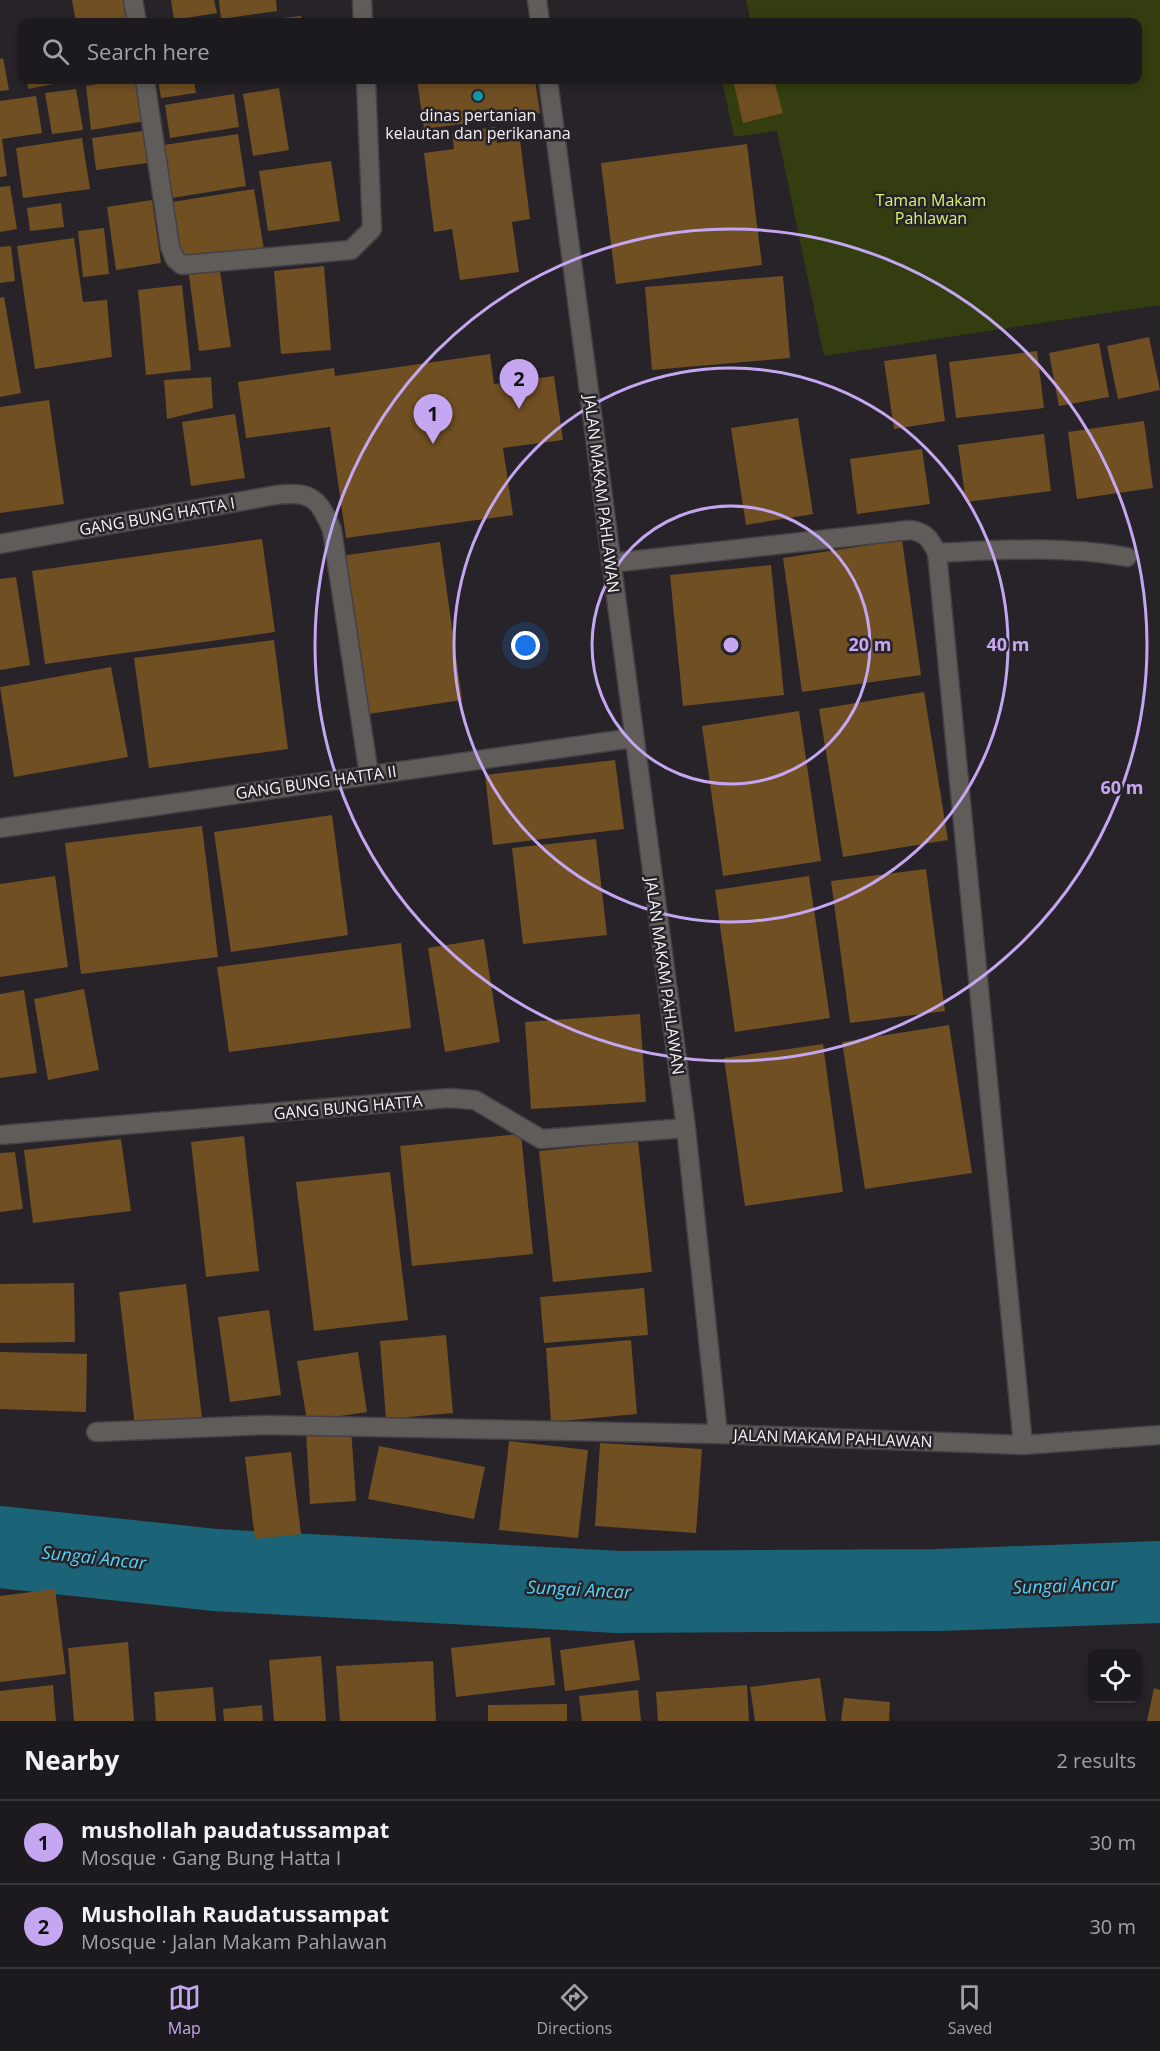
<!DOCTYPE html>
<meta charset="utf-8">
<style>
:root{--surface:#1d1a1f;--page:#2a272c;--text:#f1f3f6;--muted:#a0a1a4;--line:#3b383d;--accent:#c5a7f1}
body{margin:0;font-family:"Open Sans",sans-serif;background:var(--page);color:var(--text)}
.controls{position:absolute;right:18px;bottom:18px;display:grid;overflow:hidden;border-radius:12px;box-shadow:0 3px 9px #0003}
.controls button{width:54px;height:54px;display:grid;place-items:center;padding:0;border:0;border-bottom:2px solid var(--line);background:var(--surface);color:var(--text);font:30px sans-serif}
.you{position:absolute;left:526px;top:646px;width:21px;height:21px;margin:-15px;border:4px solid #fff;border-radius:50%;background:#1a73e8;box-shadow:0 0 0 9px #1a73e833}
.badge{display:grid;place-items:center;width:39px;height:39px;border-radius:50%;background:var(--accent);color:#111;font-size:20px;font-weight:700}
.pin{position:absolute;translate:-50% -50px;filter:drop-shadow(0 2px 3px #0008)}
.pin::after{content:'';position:absolute;top:32px;width:21px;height:18px;background:inherit;clip-path:polygon(0 0,100% 0,50% 100%)}
.list{margin:0;padding:0;list-style:none}
h2{display:flex;justify-content:space-between;align-items:center;height:78px;margin:0;padding:0 24px;font-size:26px}
h2 small{font-size:20px;font-weight:400;color:var(--muted)}
.list li{display:grid;grid-template-columns:39px 1fr auto;gap:18px;align-items:center;box-sizing:border-box;height:84px;padding:0 24px;border-top:2px solid var(--line)}
.list b{display:block;font-size:22px;white-space:nowrap}
.list p{margin:0;font-size:20px;white-space:nowrap;color:var(--muted)}
.list em{font-size:20px;font-style:normal;color:var(--muted)}
.icon{flex:none;width:33px;height:33px;fill:none;stroke:currentColor;stroke-width:2;stroke-linecap:round;stroke-linejoin:round}
.map{position:relative;flex:none;width:1160px;height:1721px;overflow:hidden}
.search{position:absolute;background:var(--surface);box-shadow:0 3px 9px #0003;left:18px;right:18px;top:18px;height:66px;display:flex;align-items:center;gap:15px;box-sizing:border-box;padding:0 21px;border-radius:12px;color:var(--muted);font-size:22px}
.sheet{height:246px;background:var(--surface)}
nav{display:flex;justify-content:space-around;align-items:center;box-sizing:border-box;height:84px;border-top:2px solid var(--line);background:var(--surface);font-size:16px;color:var(--muted)}
nav a{display:grid;justify-items:center;gap:3px}
nav .on{color:var(--accent)}
.map>svg:first-child{display:block}
.green{fill:#343d0f}
.lines{fill:none;stroke-linecap:round;stroke-linejoin:round}
.river{stroke:#1b6478;stroke-width:82}
.building{fill:#704f22}
.minor-casing{stroke:#444046;stroke-width:21}
.minor{stroke:#5f5c5a;stroke-width:18}
.ring{fill:none;stroke:#c5a7f1;stroke-width:3}
.culture-dot{fill:#0f9aa8;stroke:#272329;stroke-width:2}
.labels{text-anchor:middle;dominant-baseline:central;stroke-width:5;stroke-linejoin:round;paint-order:stroke}
.poi-label{font-size:16px;fill:#f5f2f6;stroke:#272329}
.park-label{font-size:16px;fill:#d6f274;stroke:#272329}
.street-label{font-size:16px;fill:#f5f2f6;stroke:#272329}
.water-label{font-size:18px;font-style:italic;fill:#4fd5f9;stroke:#272329}
.centre{fill:#c5a7f1;stroke:#272329;stroke-width:3}
.ring-label{font-size:18px;text-anchor:middle;font-weight:bold;fill:#c5a7f1;stroke:#272329;stroke-width:5;stroke-linejoin:round;paint-order:stroke}
</style>
<div class="map">
<svg width="1160" height="1721" viewBox="0 0 1160 1721">
<rect width="100%" height="100%" fill="#272329"/>
<path class="green" d="M 746,0 L 1160,0 L 1160,305 L 824,356 L 777,131 L 734,137 L 722,80 L 1138,80 L 1138,22 L 751,22 Z"/>
<g class="lines">
<path class="river" d="M 0,1547 L 215,1570 L 618,1592 L 938,1590 L 1160,1582"/>
</g>
<path class="building" d="M 72,0 L 126,0 L 130,22 L 76,22 Z
M 171,0 L 214,0 L 217,13 L 174,20 Z
M 219,0 L 276,0 L 277,11 L 221,19 Z
M 301,16 L 302,22 L 255,22 L 255,21 Z
M 3,58 L 9,90 L 0,91 L 0,59 Z
M 27,80 L 68,80 L 68,81 L 28,89 Z
M 96,80 L 139,80 L 146,121 L 91,130 L 86,86 L 97,84 Z
M 158,80 L 194,80 L 196,93 L 161,98 Z
M 417,80 L 535,80 L 540,113 L 424,129 Z
M 733,80 L 774,80 L 783,113 L 743,123 Z
M 279,88 L 289,150 L 253,156 L 243,94 Z
M 76,89 L 83,130 L 52,134 L 45,93 Z
M 234,94 L 239,127 L 170,138 L 165,105 Z
M 36,96 L 42,133 L 2,139 L 7,176 L 0,177 L 0,101 Z
M 495,127 L 497,143 L 520,140 L 530,219 L 512,222 L 519,272 L 460,280 L 452,229 L 434,232 L 424,153 L 454,149 L 452,133 Z
M 150,130 L 154,162 L 96,170 L 92,138 Z
M 238,134 L 246,186 L 172,198 L 164,145 Z
M 82,138 L 90,189 L 23,198 L 16,148 Z
M 747,144 L 762,265 L 616,284 L 601,163 Z
M 331,161 L 340,221 L 268,231 L 259,171 Z
M 10,186 L 17,229 L 0,232 L 0,187 Z
M 254,189 L 264,250 L 181,262 L 172,202 Z
M 152,200 L 161,263 L 116,270 L 107,207 Z
M 61,203 L 64,227 L 30,231 L 27,208 Z
M 104,228 L 109,274 L 83,277 L 78,231 Z
M 74,238 L 83,302 L 107,300 L 112,357 L 35,369 L 17,246 Z
M 11,246 L 15,281 L 0,283 L 0,247 Z
M 219,264 L 231,347 L 199,351 L 188,268 Z
M 324,266 L 331,350 L 281,354 L 274,271 Z
M 783,276 L 790,358 L 652,370 L 645,287 Z
M 182,285 L 191,370 L 146,375 L 138,290 Z
M 4,297 L 21,393 L 0,397 L 0,298 Z
M 1149,337 L 1160,390 L 1118,399 L 1107,346 Z
M 1099,343 L 1109,397 L 1059,406 L 1049,353 Z
M 1037,351 L 1044,408 L 956,418 L 949,362 Z
M 490,354 L 494,384 L 554,376 L 563,440 L 503,448 L 513,515 L 346,538 L 330,427 L 246,438 L 238,382 L 334,368 L 335,376 Z
M 936,354 L 945,421 L 894,429 L 884,361 Z
M 211,377 L 213,408 L 167,419 L 164,380 Z
M 49,400 L 64,504 L 0,513 L 0,407 Z
M 235,414 L 245,478 L 191,486 L 182,422 Z
M 798,418 L 813,514 L 746,525 L 731,428 Z
M 1144,421 L 1153,488 L 1077,499 L 1068,432 Z
M 1044,434 L 1051,491 L 966,502 L 958,445 Z
M 922,449 L 930,504 L 857,514 L 850,459 Z
M 262,539 L 275,632 L 45,664 L 32,571 Z
M 902,540 L 921,675 L 802,692 L 783,558 Z
M 440,542 L 462,700 L 362,715 L 340,556 Z
M 771,565 L 784,695 L 683,706 L 670,575 Z
M 16,577 L 30,665 L 0,670 L 0,579 Z
M 274,640 L 288,749 L 149,768 L 134,658 Z
M 111,667 L 128,757 L 14,777 L 0,687 Z
M 924,692 L 948,840 L 843,857 L 819,709 Z
M 799,711 L 821,861 L 723,876 L 702,726 Z
M 615,760 L 624,829 L 493,845 L 485,775 Z
M 332,815 L 348,935 L 231,952 L 214,832 Z
M 202,826 L 218,957 L 81,974 L 65,843 Z
M 596,839 L 607,935 L 523,944 L 512,848 Z
M 926,869 L 945,1011 L 850,1023 L 831,881 Z
M 55,876 L 68,967 L 0,977 L 0,884 Z
M 809,876 L 830,1018 L 735,1032 L 715,890 Z
M 484,939 L 500,1042 L 445,1052 L 428,948 Z
M 401,943 L 411,1028 L 229,1052 L 217,967 Z
M 84,989 L 99,1070 L 48,1080 L 34,999 Z
M 24,990 L 37,1073 L 0,1078 L 0,994 Z
M 640,1014 L 646,1102 L 531,1109 L 525,1022 Z
M 949,1025 L 972,1173 L 865,1189 L 842,1042 Z
M 823,1044 L 843,1192 L 745,1206 L 724,1058 Z
M 521,1134 L 533,1254 L 412,1266 L 400,1146 Z
M 244,1136 L 259,1271 L 206,1277 L 191,1142 Z
M 121,1139 L 131,1211 L 33,1223 L 24,1150 Z
M 638,1141 L 652,1272 L 553,1282 L 539,1151 Z
M 15,1152 L 23,1209 L 0,1212 L 0,1153 Z
M 390,1172 L 408,1320 L 314,1331 L 296,1182 Z
M 74,1283 L 75,1342 L 0,1343 L 0,1284 Z
M 186,1284 L 202,1418 L 135,1427 L 119,1292 Z
M 644,1288 L 648,1335 L 544,1343 L 540,1297 Z
M 269,1310 L 281,1395 L 230,1402 L 218,1317 Z
M 446,1335 L 453,1413 L 386,1419 L 380,1341 Z
M 631,1340 L 637,1414 L 551,1422 L 546,1348 Z
M 0,1352 L 87,1354 L 86,1412 L 0,1409 Z
M 358,1352 L 367,1412 L 307,1421 L 297,1361 Z
M 351,1428 L 356,1501 L 310,1504 L 306,1430 Z
M 509,1441 L 588,1450 L 578,1538 L 499,1530 Z
M 600,1443 L 702,1449 L 696,1533 L 595,1526 Z
M 379,1446 L 485,1467 L 474,1519 L 368,1499 Z
M 291,1452 L 301,1534 L 255,1539 L 245,1457 Z
M 55,1589 L 66,1674 L 0,1682 L 0,1596 Z
M 550,1637 L 555,1685 L 456,1697 L 451,1648 Z
M 634,1640 L 640,1680 L 565,1691 L 560,1650 Z
M 128,1642 L 134,1721 L 74,1721 L 68,1648 Z
M 321,1656 L 326,1721 L 274,1721 L 269,1660 Z
M 433,1661 L 436,1721 L 340,1721 L 336,1666 Z
M 820,1678 L 826,1721 L 755,1721 L 750,1687 Z
M 53,1685 L 56,1721 L 0,1721 L 0,1691 Z
M 747,1685 L 749,1721 L 658,1721 L 656,1692 Z
M 213,1687 L 216,1721 L 156,1721 L 154,1692 Z
M 1154,1688 L 1160,1690 L 1160,1721 L 1147,1721 Z
M 638,1690 L 641,1721 L 582,1721 L 579,1696 Z
M 844,1698 L 890,1702 L 889,1721 L 841,1721 Z
M 567,1704 L 567,1721 L 488,1721 L 488,1705 Z
M 262,1705 L 263,1721 L 224,1721 L 223,1709 Z"/>
<g class="lines">
<g class="minor-casing">
<path id="minor" d="M 133,0 L 137,22
M 362,0 L 363,22
M 537,0 L 540,22
M 145,80 L 170,247 L 175,259 L 182,265 L 351,250 L 372,229 L 366,80
M 548,80 L 686,1128 L 718,1434 L 1023,1445 L 1160,1435
M 0,544 L 276,495 C 311,491 319,498 332,530 L 369,775
M 937,553 C 1001,550 1063,545 1127,557
M 611,563 L 910,530 C 926,532 930,539 937,553 L 1023,1445
M 0,828 L 633,738
M 0,1135 L 449,1098 L 475,1100 L 541,1139 L 686,1128
M 96,1432 L 265,1425 L 718,1434"/>
</g>
<use href="#minor" class="minor"/>
</g>
<g class="ring">
<circle cx="731" cy="645" r="139"/>
<circle cx="731" cy="645" r="277"/>
<circle cx="731" cy="645" r="416"/>
</g>
<circle class="culture-dot" cx="478" cy="96" r="6"/>
<g class="labels">
<g class="poi-label">
<text x="478" y="115">dinas pertanian<tspan x="478" dy="18">kelautan dan perikanana</tspan></text>
</g>
<g class="park-label">
<text x="931" y="200">Taman Makam<tspan x="931" dy="18">Pahlawan</tspan></text>
</g>
<g class="street-label">
<text transform="translate(602 494) rotate(83)">JALAN MAKAM PAHLAWAN</text>
<text transform="translate(157 516) rotate(-10)">GANG BUNG HATTA I</text>
<text transform="translate(316 782) rotate(-8)">GANG BUNG HATTA II</text>
<text transform="translate(665 976) rotate(82)">JALAN MAKAM PAHLAWAN</text>
<text transform="translate(348 1107) rotate(-5)">GANG BUNG HATTA</text>
<text transform="translate(833 1438) rotate(2)">JALAN MAKAM PAHLAWAN</text>
</g>
<g class="water-label">
<text transform="translate(94 1557) rotate(6)">Sungai Ancar</text>
<text transform="translate(1065 1585) rotate(-2)">Sungai Ancar</text>
<text transform="translate(579 1589) rotate(3)">Sungai Ancar</text>
</g>
</g>
<circle cx="731" cy="645" r="9" class="centre"/>
<g class="ring-label">
<text x="870" y="651">20 m</text>
<text x="1008" y="651">40 m</text>
<text x="1122" y="794">60 m</text>
</g>
</svg>
<div class="controls">
<button><svg class="icon" aria-label="locate" viewBox="0 0 24 24"><circle cx="12" cy="12" r="6"/><path d="M12 2v4M12 18v4M2 12h4M18 12h4"/></svg></button>
</div>
<div class="you"></div>
<div class="pin badge" style="left:433px;top:444px">1</div>
<div class="pin badge" style="left:519px;top:409px">2</div>
<div class="search"><svg class="icon" aria-label="search" viewBox="0 0 24 24"><circle cx="10" cy="10" r="6"/><path d="M15 15l6 6"/></svg>Search here</div>
</div>
<section class="sheet">
<h2>Nearby<small>2 results</small></h2>
<ul class="list">
<li><span class="badge">1</span><div><b>mushollah paudatussampat</b><p>Mosque · Gang Bung Hatta I</p></div><em>30 m</em></li>
<li><span class="badge">2</span><div><b>Mushollah Raudatussampat</b><p>Mosque · Jalan Makam Pahlawan</p></div><em>30 m</em></li>
</ul>
</section>
<nav>
<a class="on"><svg class="icon" aria-label="map" viewBox="0 0 24 24"><path d="M3 6l6-2 6 2 6-2v14l-6 2-6-2-6 2zM9 4v14M15 6v14"/></svg>Map</a>
<a><svg class="icon" aria-label="directions" viewBox="0 0 24 24"><path d="M12 3l9 9-9 9-9-9zM9 14v-3h6M13 9l2 2-2 2"/></svg>Directions</a>
<a><svg class="icon" aria-label="saved" viewBox="0 0 24 24"><path d="M7 4h10v16l-5-4-5 4z"/></svg>Saved</a>
</nav>
